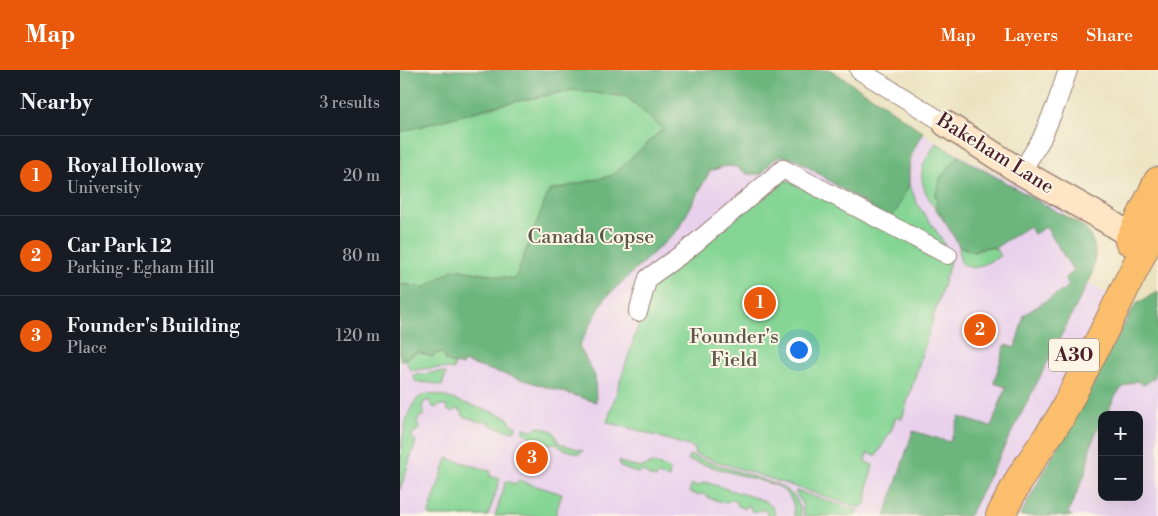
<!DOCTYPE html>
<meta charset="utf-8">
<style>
:root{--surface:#171b24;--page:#242831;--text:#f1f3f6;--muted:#9ea1a6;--line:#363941;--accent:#ea580c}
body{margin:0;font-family:"Libre Bodoni",serif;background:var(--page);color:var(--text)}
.controls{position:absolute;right:15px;bottom:15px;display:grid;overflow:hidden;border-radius:10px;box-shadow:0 5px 20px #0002}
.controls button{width:45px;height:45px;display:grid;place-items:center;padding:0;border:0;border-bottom:1px solid var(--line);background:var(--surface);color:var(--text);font:25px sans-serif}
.you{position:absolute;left:398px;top:279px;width:18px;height:18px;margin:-12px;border:4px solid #fff;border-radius:50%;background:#1a73e8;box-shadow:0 0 0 8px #1a73e833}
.badge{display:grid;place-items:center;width:32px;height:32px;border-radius:50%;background:var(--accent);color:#fff;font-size:16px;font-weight:700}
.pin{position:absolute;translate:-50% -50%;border:2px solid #fff;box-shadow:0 1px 5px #0006}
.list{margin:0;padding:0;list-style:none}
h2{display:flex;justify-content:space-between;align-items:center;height:65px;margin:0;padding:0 20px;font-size:21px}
h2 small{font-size:16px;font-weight:400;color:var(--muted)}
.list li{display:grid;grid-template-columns:32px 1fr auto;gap:15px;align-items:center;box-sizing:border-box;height:80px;padding:0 20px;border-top:1px solid var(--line)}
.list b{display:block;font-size:19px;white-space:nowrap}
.list p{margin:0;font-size:16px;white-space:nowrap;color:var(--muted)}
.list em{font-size:16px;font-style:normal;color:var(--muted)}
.map{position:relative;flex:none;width:758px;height:446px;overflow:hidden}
header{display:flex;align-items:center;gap:30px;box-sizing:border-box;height:70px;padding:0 25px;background:var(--accent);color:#fff}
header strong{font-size:24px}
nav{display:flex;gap:28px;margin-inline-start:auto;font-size:18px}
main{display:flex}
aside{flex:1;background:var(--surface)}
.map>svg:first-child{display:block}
.built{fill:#e9d1ed;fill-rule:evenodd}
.green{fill:#85d595;stroke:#687a60}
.forest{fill:#6cb67e;stroke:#5b6a54}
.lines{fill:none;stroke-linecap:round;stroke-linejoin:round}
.street-casing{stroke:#9a8075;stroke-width:20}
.secondary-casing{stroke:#9a8075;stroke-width:28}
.primary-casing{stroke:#9a8075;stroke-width:30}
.street{stroke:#fff;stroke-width:18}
.secondary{stroke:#fde5c5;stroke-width:25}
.primary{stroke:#fabe6d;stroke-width:28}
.labels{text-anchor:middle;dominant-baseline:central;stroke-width:4;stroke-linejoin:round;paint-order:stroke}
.shield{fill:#fcf5e5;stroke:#7f5f63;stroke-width:1}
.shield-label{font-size:19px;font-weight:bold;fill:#4a1f2b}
.street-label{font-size:20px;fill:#4a1f2b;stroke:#fcf5e5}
.park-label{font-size:20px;fill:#5c564b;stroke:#fcf5e5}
</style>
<header>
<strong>Map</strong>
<nav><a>Map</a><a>Layers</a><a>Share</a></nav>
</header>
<main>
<aside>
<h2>Nearby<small>3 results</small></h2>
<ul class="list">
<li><span class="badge">1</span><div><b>Royal Holloway</b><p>University</p></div><em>20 m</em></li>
<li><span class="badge">2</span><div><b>Car Park 12</b><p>Parking · Egham Hill</p></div><em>80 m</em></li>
<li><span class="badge">3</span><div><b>Founder's Building</b><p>Place</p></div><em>120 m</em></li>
</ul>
</aside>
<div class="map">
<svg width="758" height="446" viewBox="0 0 758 446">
<rect width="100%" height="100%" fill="#fcf5e5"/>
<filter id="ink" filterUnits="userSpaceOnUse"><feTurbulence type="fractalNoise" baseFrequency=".02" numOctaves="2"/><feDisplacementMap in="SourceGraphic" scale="10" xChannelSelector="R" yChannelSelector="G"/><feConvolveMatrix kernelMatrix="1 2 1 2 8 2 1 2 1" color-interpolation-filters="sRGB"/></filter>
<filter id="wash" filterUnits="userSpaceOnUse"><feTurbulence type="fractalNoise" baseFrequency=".0096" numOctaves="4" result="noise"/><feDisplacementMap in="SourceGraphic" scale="20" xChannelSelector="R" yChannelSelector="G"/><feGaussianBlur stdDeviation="1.12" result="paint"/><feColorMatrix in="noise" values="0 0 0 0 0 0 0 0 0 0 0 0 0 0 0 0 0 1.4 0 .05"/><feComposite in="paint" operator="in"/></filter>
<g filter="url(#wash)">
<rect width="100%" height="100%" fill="#eae2bf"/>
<path class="built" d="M 0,0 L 431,0 L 486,36 L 539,74 L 620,116 L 664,141 L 687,212 L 758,255 L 758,446 L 0,446 ZM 702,345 L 739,345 L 739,427 L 702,427 Z"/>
<path class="green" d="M 173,20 L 227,27 L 263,59 L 213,105 L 149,121 L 115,209 L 54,199 L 26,217 L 0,214 L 0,62 L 103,34 Z
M 536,73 L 559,86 L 540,108 L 539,117 L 535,125 L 537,132 L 536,136 L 548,156 C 537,141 520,122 522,102 C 523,92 531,81 536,73 Z
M 384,109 L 550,191 L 547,203 L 502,349 L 496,347 L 491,361 L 476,386 L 467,383 L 465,392 L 473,395 L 468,415 L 466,433 L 460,438 L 294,384 L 295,378 L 240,361 L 207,352 L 250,219 L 257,214 L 259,210 Z
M 509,114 L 518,135 L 540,166 L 545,176 L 490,150 L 498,138 Z
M 559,176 L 574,182 L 587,177 L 595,178 L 601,186 L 578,197 L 573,198 L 563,195 L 560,190 Z
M 18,282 L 32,287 L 35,283 L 41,283 L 45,287 L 46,291 L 55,294 L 53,300 C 40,297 24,298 11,301 L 5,289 Z
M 38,302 L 46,303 L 42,316 L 31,313 L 16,312 L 13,305 Z
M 25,324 L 40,325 L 107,347 L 111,354 L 116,356 L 115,360 L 110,361 L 92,356 L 90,353 L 84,351 L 80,352 L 63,346 L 62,342 L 58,339 L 54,340 L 52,342 L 48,341 L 47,336 L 40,335 L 35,338 L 33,337 L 30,331 L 25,331 L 22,336 L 24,341 L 23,346 L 19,347 L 17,353 L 19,356 L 18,360 L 12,364 L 12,368 L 16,371 L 0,420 C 0,393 0,333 25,324 Z
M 139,357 L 141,357 L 153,361 L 159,373 L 183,381 L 179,384 L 161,378 L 158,375 L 153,373 L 148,374 L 131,368 L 128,364 L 123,363 L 124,358 L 132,360 Z
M 289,385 L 381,416 L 395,427 L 400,438 L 401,446 L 394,446 C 395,431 390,425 378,416 L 288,390 Z
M 47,388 L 91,401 L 90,406 L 100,409 L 88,446 L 30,446 L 29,443 Z
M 219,391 L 223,393 L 240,398 L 252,393 L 268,398 L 270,401 L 269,408 L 257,405 L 256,408 L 249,406 L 243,401 L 237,403 L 220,397 Z
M 118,410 L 162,424 L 155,446 L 95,446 L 106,411 L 116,414 Z
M 305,412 L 362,430 C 369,433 376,438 374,446 L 367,446 L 367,442 L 364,440 L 360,440 L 357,442 L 351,441 L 351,437 L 346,436 L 345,439 L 338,436 L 337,433 C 334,429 329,429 326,433 L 308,428 L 306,425 L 301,424 L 297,425 L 289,422 L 292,414 L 297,416 Z
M 397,421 L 459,441 L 455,446 L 404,446 L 402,433 L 395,422 Z"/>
<path class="forest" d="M 0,0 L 431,0 L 486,36 L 523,62 L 512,83 L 509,99 L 509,114 L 498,138 L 490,150 L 397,90 L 381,86 L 372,91 L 362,104 L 347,104 L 337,97 L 326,96 L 310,101 L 278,160 L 205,228 L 179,276 L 195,306 L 196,332 L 64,292 L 62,296 L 45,291 L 45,287 L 41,283 L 35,283 L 33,287 L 18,282 L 0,291 L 0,214 L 26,217 L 54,199 L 115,209 L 149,121 L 213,105 L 263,59 L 227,27 L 173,20 L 103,34 L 0,62 Z
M 559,86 L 684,157 C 698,176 696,182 692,205 L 569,446 L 485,446 L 513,361 L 550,372 L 559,347 L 591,357 L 606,317 L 594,313 L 605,275 L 615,278 L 624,245 L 669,216 L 665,208 L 674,202 L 646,157 L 634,164 L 629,156 L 595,178 L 587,177 L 573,182 L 559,176 L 536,136 L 537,132 L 535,125 L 539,117 L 540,108 Z
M 758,221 L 758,298 L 754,308 L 744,315 L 737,311 C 717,316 715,328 706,345 L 702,345 L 702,352 L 697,360 L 690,378 L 686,402 L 668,443 L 672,446 L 620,446 L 706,287 L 735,235 Z"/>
</g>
<g filter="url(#ink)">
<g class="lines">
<g class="street-casing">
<path id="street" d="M 459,0 L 546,54
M 621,102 L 641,70 L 656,35 L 668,0
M 238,242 L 248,208 L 286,181 L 383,99 L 548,185"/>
</g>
<g class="secondary-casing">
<path id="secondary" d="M 546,54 L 621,102 L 706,150 L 731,166"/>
</g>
<g class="primary-casing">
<path id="primary" d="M 729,171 L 758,111
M 600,446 L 621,406 L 660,348 L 708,253 L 758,151"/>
</g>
<use href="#street" class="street"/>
<use href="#secondary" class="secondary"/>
<use href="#primary" class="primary"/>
</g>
</g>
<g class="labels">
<rect class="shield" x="649" y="268.5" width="50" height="33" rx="4"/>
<g class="shield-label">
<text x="674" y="285">A30</text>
</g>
<g class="street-label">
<text transform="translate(595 84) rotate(32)">Bakeham Lane</text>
</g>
<g class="park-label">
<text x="191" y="167">Canada Copse</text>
<text x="334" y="267">Founder's<tspan x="334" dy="23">Field</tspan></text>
</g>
</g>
</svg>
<div class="controls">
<button>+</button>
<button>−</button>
</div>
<div class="you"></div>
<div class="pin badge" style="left:360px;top:233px">1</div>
<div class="pin badge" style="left:580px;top:260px">2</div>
<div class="pin badge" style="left:132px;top:388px">3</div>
</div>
</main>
